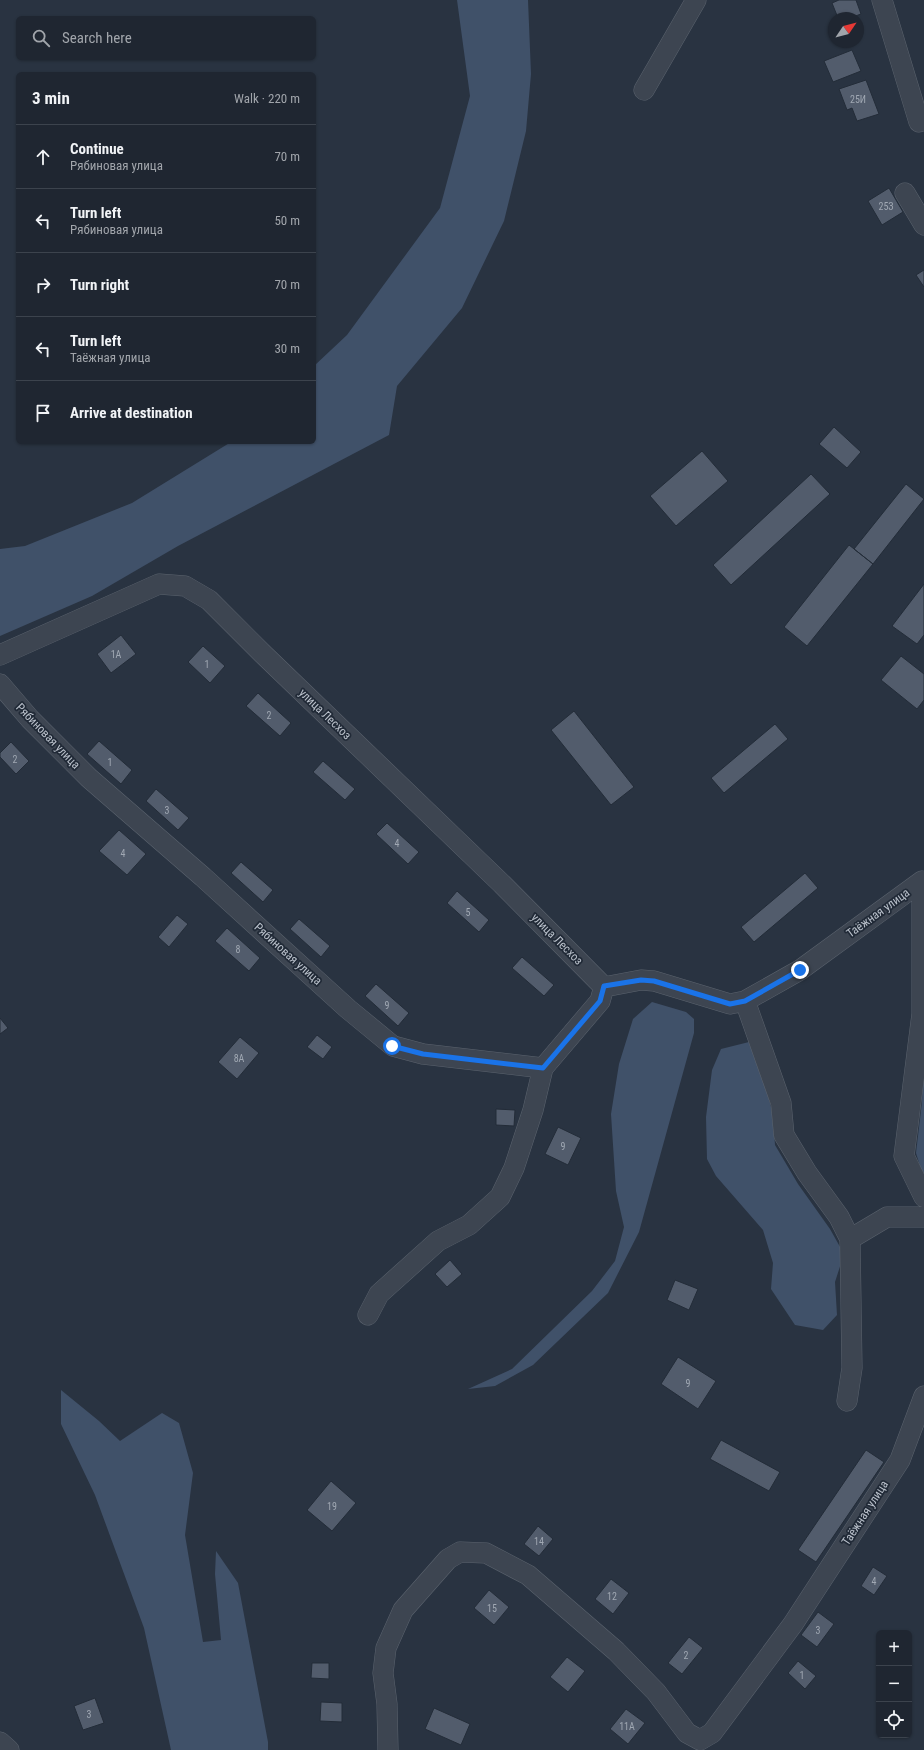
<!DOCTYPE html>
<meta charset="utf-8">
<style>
:root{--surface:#1f2631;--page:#2c323d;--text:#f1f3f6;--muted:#a1a5ab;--line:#3c434d}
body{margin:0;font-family:"Roboto Condensed",sans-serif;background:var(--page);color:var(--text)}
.controls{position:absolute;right:12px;bottom:12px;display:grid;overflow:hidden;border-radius:6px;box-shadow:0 1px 3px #0004}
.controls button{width:36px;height:36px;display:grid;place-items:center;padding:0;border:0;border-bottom:1px solid var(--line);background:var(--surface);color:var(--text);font:20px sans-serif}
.compass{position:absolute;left:828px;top:12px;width:36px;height:36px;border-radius:50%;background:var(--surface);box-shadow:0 1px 3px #0004;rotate:55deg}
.stop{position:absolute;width:12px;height:12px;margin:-9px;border:3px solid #1a73e8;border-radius:50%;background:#fff}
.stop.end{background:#1a73e8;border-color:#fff;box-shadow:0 1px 4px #0008}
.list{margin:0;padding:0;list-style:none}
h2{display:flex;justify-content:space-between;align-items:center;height:52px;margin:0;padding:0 16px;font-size:17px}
h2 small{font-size:13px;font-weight:400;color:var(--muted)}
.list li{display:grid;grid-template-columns:26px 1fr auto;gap:12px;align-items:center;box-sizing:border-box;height:64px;padding:0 16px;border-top:1px solid var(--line)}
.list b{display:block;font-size:15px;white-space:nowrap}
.list p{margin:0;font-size:13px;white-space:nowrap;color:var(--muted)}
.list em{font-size:13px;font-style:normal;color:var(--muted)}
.icon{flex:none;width:22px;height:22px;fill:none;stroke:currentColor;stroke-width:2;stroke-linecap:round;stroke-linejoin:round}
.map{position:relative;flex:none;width:924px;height:1750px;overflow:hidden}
.search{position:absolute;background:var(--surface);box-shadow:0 1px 3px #0004;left:16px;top:16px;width:300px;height:44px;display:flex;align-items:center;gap:10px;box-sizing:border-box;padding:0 14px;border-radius:6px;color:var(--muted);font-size:15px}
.panel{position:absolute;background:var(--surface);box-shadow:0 1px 3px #0004;left:16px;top:72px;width:300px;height:372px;border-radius:6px}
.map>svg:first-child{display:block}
.water{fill:#405169}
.building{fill:#525c6c;stroke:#232c38}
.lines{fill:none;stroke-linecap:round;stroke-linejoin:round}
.minor-casing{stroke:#5b636e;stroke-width:21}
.minor{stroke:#3d4551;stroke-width:20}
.route{stroke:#1a73e8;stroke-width:5}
.labels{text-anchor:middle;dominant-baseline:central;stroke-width:3.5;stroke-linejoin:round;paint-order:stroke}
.number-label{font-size:10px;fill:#a0a8b3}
.street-label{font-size:12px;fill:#bac1cb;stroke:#212a37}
</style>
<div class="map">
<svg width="924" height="1750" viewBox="0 0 924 1750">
<rect width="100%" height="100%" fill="#293341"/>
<path class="water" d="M 457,0 L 528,0 L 531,74 L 526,131 L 504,221 L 462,308 L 397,386 L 389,435 L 178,546 L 92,596 L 0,636 L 0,549 L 25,546 L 132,503 L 231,442 L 314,442 L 314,366 L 347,335 L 440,208 L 470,96 Z
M 652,1002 L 686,1012 L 694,1019 L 694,1033 L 639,1232 L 608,1293 L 533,1365 L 495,1386 L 468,1389 L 512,1369 L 592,1291 L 615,1261 L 624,1227 L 616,1191 L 611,1114 L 619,1064 L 633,1019 Z
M 749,1042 L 762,1069 L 773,1116 L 775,1145 L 798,1184 L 830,1229 L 844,1254 L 835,1282 L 837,1315 L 823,1330 L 795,1325 L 771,1289 L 773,1263 L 763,1230 L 716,1176 L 707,1159 L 706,1117 L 712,1070 L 721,1049 Z
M 924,1048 L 924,1173 L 921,1169 L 916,1153 L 922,1102 Z
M 61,1390 L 99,1421 L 120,1441 L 162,1413 L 179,1423 L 193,1473 L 185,1535 L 203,1642 L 221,1640 L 215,1574 L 216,1551 L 238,1583 L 268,1742 L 268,1750 L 171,1750 L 144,1628 L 95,1495 L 61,1424 Z"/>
<path class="building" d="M 839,0 L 856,0 L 861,14 L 850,18 L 838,18 L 832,3 Z
M 852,50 L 861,71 L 833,82 L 824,61 Z
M 866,80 L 879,114 L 857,121 L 852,108 L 847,110 L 839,89 Z
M 889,188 L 903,212 L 882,225 L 868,201 Z
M 924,270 L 924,287 L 916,275 Z
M 834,427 L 861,452 L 847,468 L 819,444 Z
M 702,451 L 728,481 L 676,526 L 650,496 Z
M 811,474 L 830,494 L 731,585 L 713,565 Z
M 906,484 L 924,499 L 873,564 L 854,549 Z
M 849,545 L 873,564 L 807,646 L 784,627 Z
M 924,584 L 924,635 L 917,644 L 892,626 Z
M 121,635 L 136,654 L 111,673 L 97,654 Z
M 203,646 L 225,666 L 210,683 L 188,662 Z
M 901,656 L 924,674 L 924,700 L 917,709 L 881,680 Z
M 258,693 L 291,723 L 280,736 L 246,706 Z
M 574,711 L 634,787 L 611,805 L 551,730 Z
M 775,724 L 788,739 L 724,793 L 711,778 Z
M 99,741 L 132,770 L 121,784 L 87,754 Z
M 11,742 L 29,761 L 16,774 L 0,757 L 0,753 Z
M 323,761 L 355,789 L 345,800 L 313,772 Z
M 156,789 L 189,818 L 178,830 L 146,801 Z
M 387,823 L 419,852 L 408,864 L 376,834 Z
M 119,830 L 146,854 L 127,875 L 99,851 Z
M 241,862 L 273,890 L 263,902 L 231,873 Z
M 805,873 L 818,888 L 754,942 L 741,927 Z
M 457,891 L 489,920 L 479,932 L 447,903 Z
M 177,915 L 188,924 L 169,947 L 158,937 Z
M 299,919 L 330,946 L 321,957 L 290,929 Z
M 227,928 L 260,958 L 249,971 L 215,941 Z
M 522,957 L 554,985 L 544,996 L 512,968 Z
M 376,984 L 409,1013 L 398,1026 L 365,996 Z
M 0,1018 L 8,1028 L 0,1034 Z
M 317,1035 L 332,1047 L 323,1059 L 307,1047 Z
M 240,1037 L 259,1053 L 237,1079 L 218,1062 Z
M 496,1109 L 515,1110 L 514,1126 L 496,1125 Z
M 558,1127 L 581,1138 L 568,1165 L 545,1154 Z
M 450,1260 L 462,1274 L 447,1287 L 435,1274 Z
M 675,1280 L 698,1289 L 689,1310 L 667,1300 Z
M 678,1357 L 716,1381 L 698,1409 L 661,1384 Z
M 721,1440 L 780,1472 L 769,1491 L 710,1459 Z
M 866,1450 L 884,1462 L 816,1562 L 798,1550 Z
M 331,1481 L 356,1503 L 332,1531 L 307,1510 Z
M 538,1526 L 553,1539 L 539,1556 L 524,1544 Z
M 873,1567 L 887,1576 L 874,1595 L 861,1586 Z
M 611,1579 L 629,1593 L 613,1614 L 595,1599 Z
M 489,1590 L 509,1607 L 494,1625 L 474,1608 Z
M 818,1612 L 834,1624 L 817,1647 L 801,1635 Z
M 689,1637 L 703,1648 L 682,1674 L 668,1663 Z
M 567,1657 L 585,1671 L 568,1692 L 550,1677 Z
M 798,1661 L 816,1676 L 805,1689 L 788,1673 Z
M 312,1663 L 329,1663 L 329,1679 L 311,1678 Z
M 95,1698 L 104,1723 L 83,1730 L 74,1706 Z
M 321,1702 L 342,1703 L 342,1722 L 320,1721 Z
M 434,1708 L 470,1724 L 461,1745 L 425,1729 Z
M 626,1709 L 645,1723 L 628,1744 L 610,1729 Z"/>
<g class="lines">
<g class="minor-casing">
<path id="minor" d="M 882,0 L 919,122
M 644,90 L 696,0
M 905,193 L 924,225
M 0,655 L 159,584 L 185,586 L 209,600 L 263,654 L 502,884 L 604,987
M 0,684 L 30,719 L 89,778 L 203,877 L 348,1009 L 393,1046 L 423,1054 L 543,1068 L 600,1001 L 604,987
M 604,987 L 641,980 L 654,981 L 730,1004 L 745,1001 L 800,970 L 922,881 L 922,1014 L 904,1156 L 924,1197
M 745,1001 L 781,1103 L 784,1135 L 807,1173 L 839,1217 L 850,1239 L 852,1368 L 847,1401
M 850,1239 L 887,1217 L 924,1217
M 368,1315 L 379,1294 L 438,1241 L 469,1225 L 500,1197 L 514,1168 L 533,1110 L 543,1068
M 0,1742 L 9,1750
M 388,1750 L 387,1704 L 383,1673 L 386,1648 L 403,1610 L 448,1559 L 460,1552 L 486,1553 L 528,1575 L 616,1651 L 656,1692 L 687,1733 L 700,1740 L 712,1733 L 793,1624 L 900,1460 L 924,1396"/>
</g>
<use href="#minor" class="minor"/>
</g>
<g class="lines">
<path class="route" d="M 392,1046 L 423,1054 L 543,1068 L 600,1001 L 604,986 L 641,980 L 654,981 L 730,1004 L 745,1001 L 800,970"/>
</g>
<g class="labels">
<g class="number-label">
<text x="858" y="99">25И</text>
<text x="886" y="206">25З</text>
<text x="116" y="654">1А</text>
<text x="207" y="664">1</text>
<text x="269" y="715">2</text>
<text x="15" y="759">2</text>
<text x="110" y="762">1</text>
<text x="167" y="810">3</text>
<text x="397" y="843">4</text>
<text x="123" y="853">4</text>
<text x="468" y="912">5</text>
<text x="238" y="949">8</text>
<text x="387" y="1005">9</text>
<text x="239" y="1058">8А</text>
<text x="563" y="1146">9</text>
<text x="688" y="1383">9</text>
<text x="332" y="1506">19</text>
<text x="539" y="1541">14</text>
<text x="874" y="1581">4</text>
<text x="612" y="1596">12</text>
<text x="492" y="1608">15</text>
<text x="818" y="1630">3</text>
<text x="686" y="1655">2</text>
<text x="802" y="1675">1</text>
<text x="89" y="1714">3</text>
<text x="627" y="1726">11А</text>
</g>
<g class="street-label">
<text transform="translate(325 714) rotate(44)">улица Лесхоз</text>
<text transform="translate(48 736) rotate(46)">Рябиновая улица</text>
<text transform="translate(878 913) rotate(-36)">Таёжная улица</text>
<text transform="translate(557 939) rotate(45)">улица Лесхоз</text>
<text transform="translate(288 954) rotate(42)">Рябиновая улица</text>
<text transform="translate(865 1513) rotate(-57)">Таёжная улица</text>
</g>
</g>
</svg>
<div class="controls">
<button>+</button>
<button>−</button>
<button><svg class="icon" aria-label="locate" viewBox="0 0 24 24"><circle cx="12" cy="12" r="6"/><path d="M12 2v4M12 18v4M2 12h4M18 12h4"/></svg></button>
</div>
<svg class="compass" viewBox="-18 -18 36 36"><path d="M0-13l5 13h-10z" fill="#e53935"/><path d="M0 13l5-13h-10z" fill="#a1a5ab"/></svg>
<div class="stop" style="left:392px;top:1046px"></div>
<div class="stop end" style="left:800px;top:970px"></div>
<div class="search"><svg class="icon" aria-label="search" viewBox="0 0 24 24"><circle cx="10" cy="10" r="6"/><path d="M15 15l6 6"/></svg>Search here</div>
<section class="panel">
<h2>3 min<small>Walk · 220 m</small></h2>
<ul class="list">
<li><svg class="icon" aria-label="ahead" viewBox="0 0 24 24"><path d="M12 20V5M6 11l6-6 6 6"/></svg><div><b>Continue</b><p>Рябиновая улица</p></div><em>70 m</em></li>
<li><svg class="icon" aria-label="left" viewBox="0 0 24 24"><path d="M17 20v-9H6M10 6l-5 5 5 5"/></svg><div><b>Turn left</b><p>Рябиновая улица</p></div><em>50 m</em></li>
<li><svg class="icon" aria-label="right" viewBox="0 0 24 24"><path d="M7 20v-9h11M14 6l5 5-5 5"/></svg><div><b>Turn right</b></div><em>70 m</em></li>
<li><svg class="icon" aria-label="left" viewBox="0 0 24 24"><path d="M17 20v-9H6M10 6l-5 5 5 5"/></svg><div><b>Turn left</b><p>Таёжная улица</p></div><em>30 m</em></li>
<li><svg class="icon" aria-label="arrive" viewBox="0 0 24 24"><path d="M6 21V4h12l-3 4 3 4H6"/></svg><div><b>Arrive at destination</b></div></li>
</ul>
</section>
</div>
